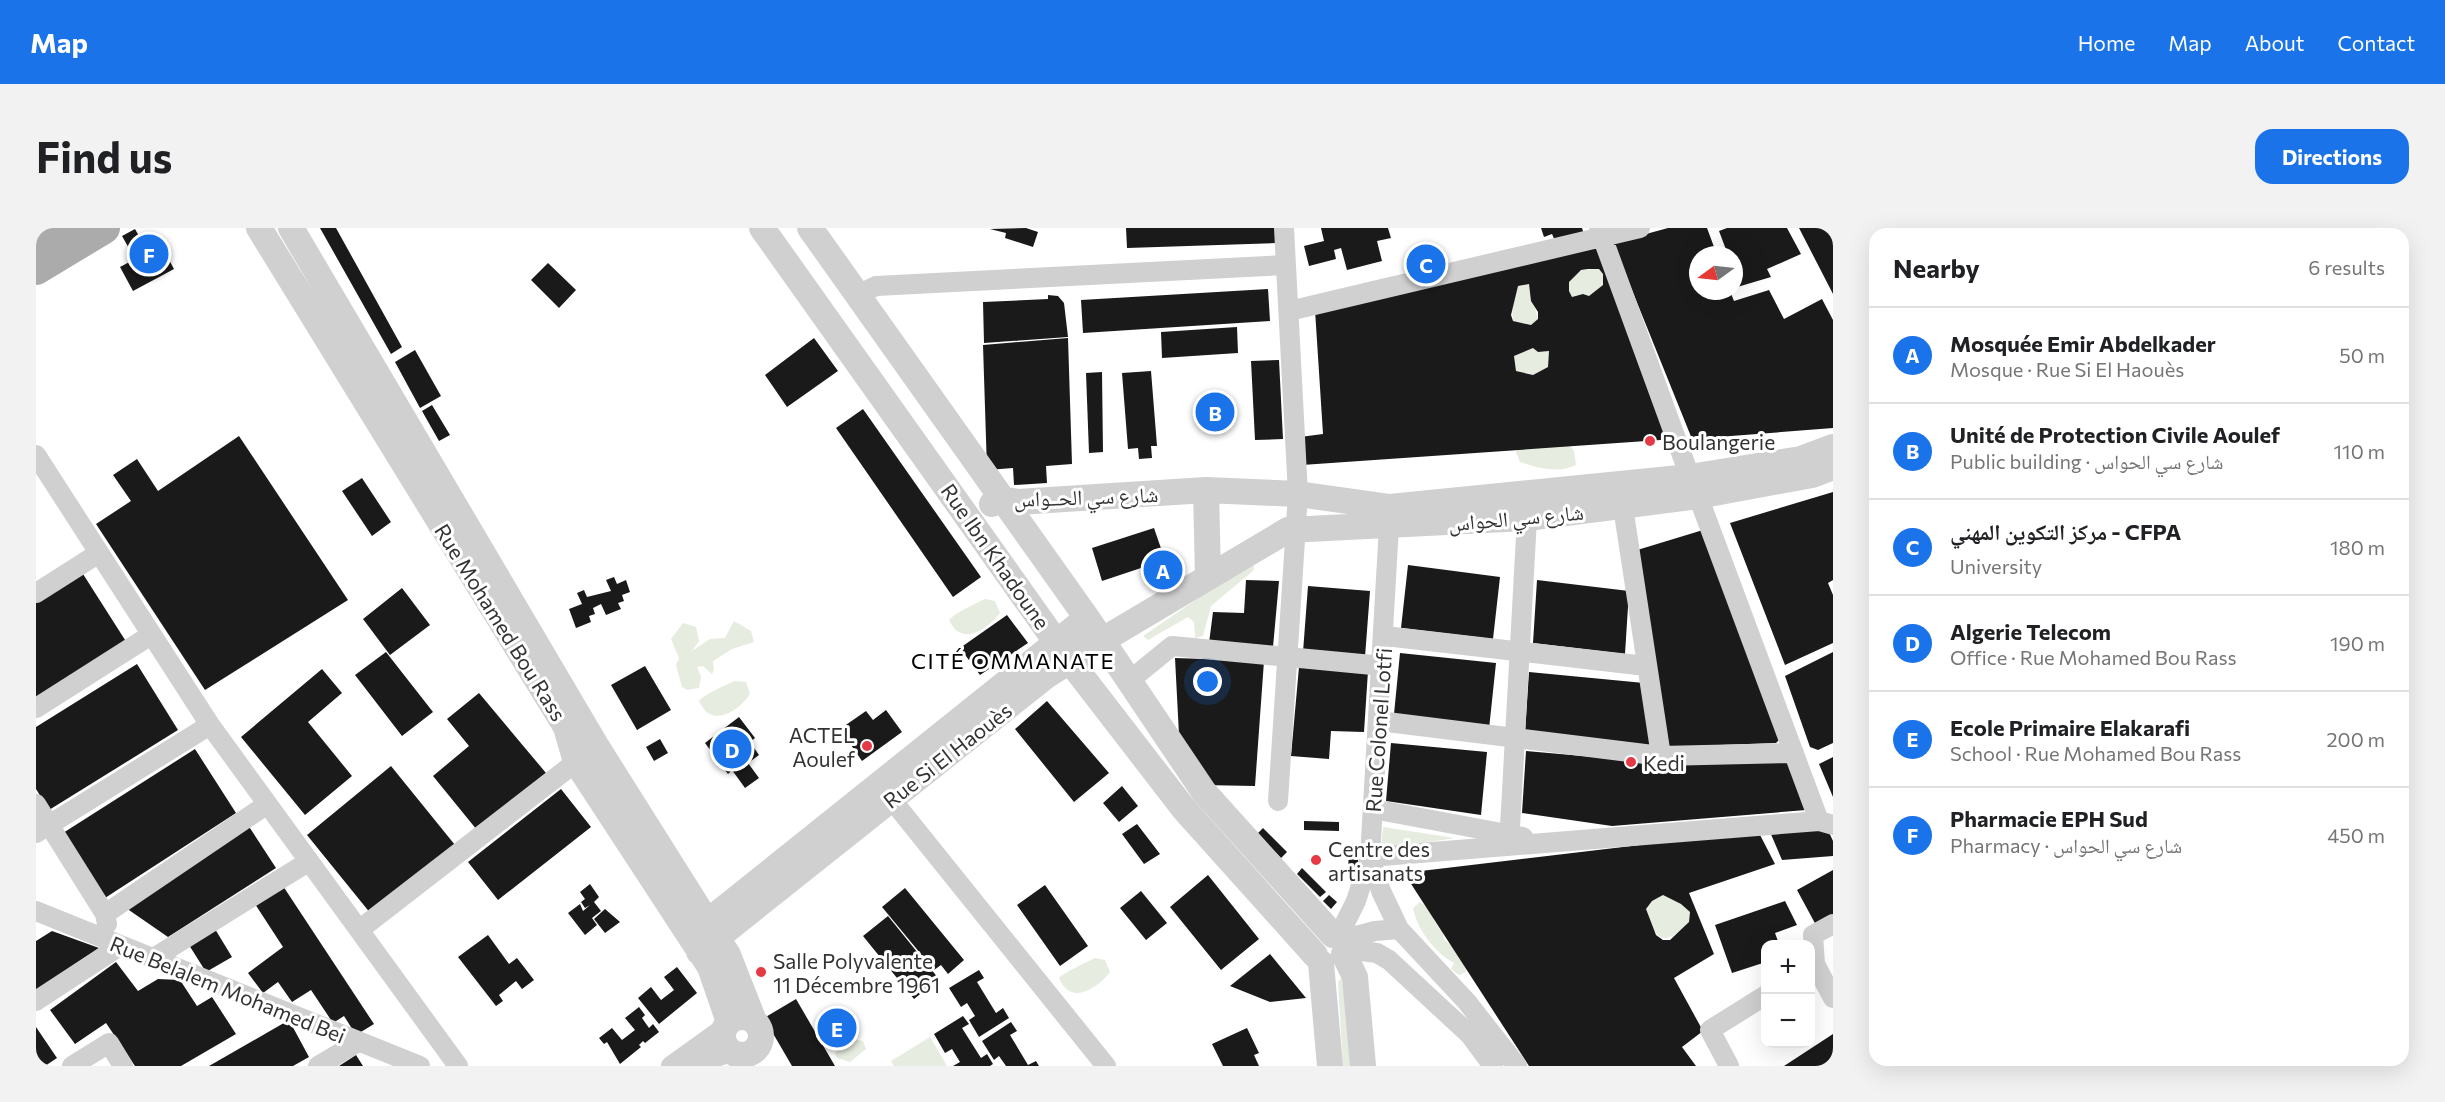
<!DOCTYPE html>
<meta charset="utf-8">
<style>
:root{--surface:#fff;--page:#f2f2f2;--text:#202124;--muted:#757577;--line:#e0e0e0;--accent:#1a73e8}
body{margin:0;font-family:Commissioner,"Noto Naskh Arabic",sans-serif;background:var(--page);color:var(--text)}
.controls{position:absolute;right:18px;bottom:18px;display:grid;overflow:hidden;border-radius:12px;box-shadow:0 6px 24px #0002}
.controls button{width:54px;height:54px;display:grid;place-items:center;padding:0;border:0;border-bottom:2px solid var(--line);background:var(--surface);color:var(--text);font:30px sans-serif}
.compass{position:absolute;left:1653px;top:18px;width:54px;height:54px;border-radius:50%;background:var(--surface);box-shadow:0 6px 24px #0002;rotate:255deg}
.you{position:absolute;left:1172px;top:454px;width:21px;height:21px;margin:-15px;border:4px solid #fff;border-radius:50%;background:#1a73e8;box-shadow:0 0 0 9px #1a73e833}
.badge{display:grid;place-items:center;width:39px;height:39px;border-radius:50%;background:var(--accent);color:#fff;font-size:20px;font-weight:700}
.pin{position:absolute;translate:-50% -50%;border:3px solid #fff;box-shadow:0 2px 6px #0006}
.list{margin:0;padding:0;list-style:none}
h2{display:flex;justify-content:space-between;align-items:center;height:78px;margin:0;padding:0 24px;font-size:26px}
h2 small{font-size:20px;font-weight:400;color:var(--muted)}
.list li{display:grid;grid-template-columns:39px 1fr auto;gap:18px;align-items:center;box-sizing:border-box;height:96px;padding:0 24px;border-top:2px solid var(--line)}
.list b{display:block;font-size:22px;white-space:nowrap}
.list p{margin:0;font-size:20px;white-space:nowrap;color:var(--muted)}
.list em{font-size:20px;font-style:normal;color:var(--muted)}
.map{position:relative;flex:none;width:1797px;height:838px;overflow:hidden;border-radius:18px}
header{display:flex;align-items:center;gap:36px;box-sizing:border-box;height:84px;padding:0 30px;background:var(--accent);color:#fff}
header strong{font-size:28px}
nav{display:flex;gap:33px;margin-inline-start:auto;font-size:21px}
.intro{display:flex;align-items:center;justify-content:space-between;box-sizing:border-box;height:144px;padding:0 36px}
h1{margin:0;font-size:42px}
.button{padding:15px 27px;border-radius:18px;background:var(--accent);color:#fff;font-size:21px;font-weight:700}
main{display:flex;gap:36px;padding:0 36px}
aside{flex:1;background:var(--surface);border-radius:18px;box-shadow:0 6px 24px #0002}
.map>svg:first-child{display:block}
.green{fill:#e6ecdf}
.building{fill:#1a1a1a;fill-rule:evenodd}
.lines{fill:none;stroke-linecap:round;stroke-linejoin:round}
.minor{stroke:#d0d0d0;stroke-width:20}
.tertiary{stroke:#d0d0d0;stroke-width:26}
.primary{stroke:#ababab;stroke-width:32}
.poi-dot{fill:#e63946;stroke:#fff;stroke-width:2}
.labels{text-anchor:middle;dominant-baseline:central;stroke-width:6;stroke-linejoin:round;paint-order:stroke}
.poi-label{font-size:21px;fill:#333;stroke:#fff;text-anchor:start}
.street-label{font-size:21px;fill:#333;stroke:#fff}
.neighbourhood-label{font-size:22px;letter-spacing:1.5px;fill:#000;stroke:#fff}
</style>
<header>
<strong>Map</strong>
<nav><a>Home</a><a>Map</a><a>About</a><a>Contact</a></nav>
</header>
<div class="intro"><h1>Find us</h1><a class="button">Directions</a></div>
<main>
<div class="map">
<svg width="1797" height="838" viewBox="0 0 1797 838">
<rect width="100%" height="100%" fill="#fff"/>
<path class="green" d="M 1563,41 L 1567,46 L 1567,57 L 1553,68 L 1547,66 L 1536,69 L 1533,63 L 1533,54 L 1545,42 Z
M 1493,56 L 1502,91 L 1495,97 L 1477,93 L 1476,79 L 1482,58 Z
M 1497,120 L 1502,124 L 1513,123 L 1512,139 L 1497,147 L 1480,143 L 1478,128 Z
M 1525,205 L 1538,223 L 1540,237 C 1522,246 1503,240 1484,234 L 1480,224 L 1483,216 Z
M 1217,333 L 1218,342 L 1175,378 L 1167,408 L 1159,410 L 1158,394 L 1152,389 L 1112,412 L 1107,408 Z
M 949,371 L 959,373 L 964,385 C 951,402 925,419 913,392 C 920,384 939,376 949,371 Z
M 698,393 L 715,403 L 718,414 L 696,421 L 677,433 L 678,442 L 676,446 L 667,438 L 661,439 L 665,449 L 663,460 L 651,462 L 646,459 L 640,437 L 643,430 L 635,411 L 647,395 L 660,399 L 663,413 L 656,423 L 674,411 L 689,410 Z
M 699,453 L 710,454 L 714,466 C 702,484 675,501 663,473 C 669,466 689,457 699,453 Z
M 1347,599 L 1419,610 L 1349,621 L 1345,619 Z
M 1627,667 L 1645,676 L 1654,684 L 1653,694 C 1628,720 1619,714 1610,681 L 1616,673 Z
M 1384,674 C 1397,681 1396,695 1407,704 L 1408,712 C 1417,716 1430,735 1430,744 L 1423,747 L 1415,741 L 1418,735 C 1398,724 1381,701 1377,680 Z
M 1059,730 L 1069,732 L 1074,744 C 1061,761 1034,778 1023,750 C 1029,744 1049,735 1059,730 Z
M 1307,748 L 1320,838 L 1307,838 L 1302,754 Z
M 894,809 L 911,838 L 858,838 L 855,833 Z
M 821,812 L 827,813 L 830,821 L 814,834 L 801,830 L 799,825 L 803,820 Z"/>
<path class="building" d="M 284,0 L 300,0 L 366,119 L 355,126 Z
M 990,0 L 1002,4 L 997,19 L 969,10 L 970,5 L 954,1 Z
M 1090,0 L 1239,0 L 1240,15 L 1091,20 Z
M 1285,0 L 1352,0 L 1355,10 L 1341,13 L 1346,33 L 1311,42 L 1305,20 L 1298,22 L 1300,31 L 1273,38 L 1268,18 L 1288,13 Z
M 1505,0 L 1546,0 L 1548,6 L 1520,15 L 1516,6 L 1508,9 Z
M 1632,0 L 1671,0 L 1681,27 L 1662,27 L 1662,63 L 1694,63 L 1698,73 L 1733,62 L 1748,91 L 1786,71 L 1797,92 L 1797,200 L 1656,211 L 1577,15 Z
M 1691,0 L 1751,0 L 1765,26 L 1731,41 L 1735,49 L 1698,60 L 1698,27 L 1692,27 L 1683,3 Z
M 1763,0 L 1797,0 L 1797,66 Z
M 99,1 L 112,24 L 125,17 L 138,41 L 97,63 L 84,39 L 99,31 L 86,8 Z
M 1569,16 L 1639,211 L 1266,237 L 1264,209 L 1287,206 L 1279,82 ZM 1552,41 L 1563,41 L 1567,46 L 1567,57 L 1553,68 L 1547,66 L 1536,69 L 1533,63 L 1533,54 L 1545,42 ZM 1493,56 L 1495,73 L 1502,84 L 1502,91 L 1495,97 L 1477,93 L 1475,87 L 1482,58 ZM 1497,120 L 1502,124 L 1513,123 L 1512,139 L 1497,147 L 1480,143 L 1478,128 Z
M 512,35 L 540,62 L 523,80 L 495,52 Z
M 1232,61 L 1234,93 L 1047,105 L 1045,72 Z
M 1012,67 L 1022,68 L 1028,75 L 1032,109 L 948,115 L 947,74 L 1012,71 Z
M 1201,99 L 1202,125 L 1126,130 L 1125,104 Z
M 778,110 L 802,143 L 751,179 L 729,147 Z
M 1032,110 L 1036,236 L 1010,238 L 1011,255 L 978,257 L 977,240 L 951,242 L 947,117 Z
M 379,122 L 405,168 L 384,180 L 359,134 Z
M 1243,132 L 1247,211 L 1219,212 L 1215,133 Z
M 1115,143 L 1121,218 L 1115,218 L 1116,230 L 1103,231 L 1102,220 L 1092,221 L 1086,145 Z
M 1066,144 L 1067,224 L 1053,225 L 1050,145 Z
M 396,177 L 414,207 L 403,213 L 386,183 Z
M 827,181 L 945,349 L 917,369 L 800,200 Z
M 203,208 L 312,372 L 169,462 L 60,296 L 95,273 L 77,247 L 101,231 L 122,263 Z
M 326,250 L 355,294 L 336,308 L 306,263 Z
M 1797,264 L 1797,352 L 1792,355 L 1797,367 L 1797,415 L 1749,437 L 1694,295 Z
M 1118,300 L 1129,332 L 1066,353 L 1056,320 Z
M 1667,302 L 1745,510 L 1740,515 L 1629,519 L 1598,323 Z
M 1372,337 L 1464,349 L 1457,411 L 1365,400 Z
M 47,346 L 91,415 L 0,472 L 0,375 Z
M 578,349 L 581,356 L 590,352 L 594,364 L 586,367 L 588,373 L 582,375 L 585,381 L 570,387 L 565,376 L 557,380 L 559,386 L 553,388 L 555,394 L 540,400 L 533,381 L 546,376 L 541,365 L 548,362 L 551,369 L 575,363 L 570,352 Z
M 1210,352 L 1243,353 L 1237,419 L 1173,415 L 1177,384 L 1208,385 Z
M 1501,352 L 1593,363 L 1589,426 L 1497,415 Z
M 1272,358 L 1334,363 L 1329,429 L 1267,424 Z
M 366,360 L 394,397 L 354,427 L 327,391 Z
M 971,387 L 992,415 L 944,447 L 924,420 Z
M 350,424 L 397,484 L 366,508 L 319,447 Z
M 1797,424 L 1797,515 L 1782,522 L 1774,519 L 1749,448 Z
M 1364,425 L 1460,435 L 1453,501 L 1358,486 Z
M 1139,430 L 1228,433 L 1219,558 L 1165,557 L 1144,526 Z
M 101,436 L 142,502 L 13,582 L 0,561 L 0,499 Z
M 609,438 L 635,482 L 601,502 L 575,457 Z
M 1263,439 L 1332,443 L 1328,504 L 1295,503 L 1293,531 L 1255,528 Z
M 286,441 L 306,465 L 272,494 L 316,548 L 269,587 L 205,509 Z
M 1493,444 L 1608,455 L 1619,522 L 1489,505 Z
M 443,465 L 510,545 L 441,602 L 397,548 L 433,518 L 411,491 Z
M 1011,473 L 1073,545 L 1038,574 L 979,501 Z
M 850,482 L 866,504 L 826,533 L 804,501 L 830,483 L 837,492 Z
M 703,489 L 719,510 L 714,514 L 723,527 L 712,535 L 723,550 L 709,560 L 696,542 L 692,546 L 669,515 Z
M 624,511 L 632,525 L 618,533 L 610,519 Z
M 1355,515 L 1451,524 L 1445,587 L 1350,573 Z
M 159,521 L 200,585 L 69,670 L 27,605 Z
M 1490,523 L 1603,533 L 1756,529 L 1770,582 L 1576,598 L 1486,585 Z
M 1797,529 L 1797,569 L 1783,536 Z
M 355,538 L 419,617 L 335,686 L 271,607 Z
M 1086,558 L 1102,578 L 1083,594 L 1067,575 Z
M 525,561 L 555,599 L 462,672 L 432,634 Z
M 1268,593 L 1303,594 L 1303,603 L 1268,602 Z
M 1101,596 L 1124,626 L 1108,636 L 1086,606 Z
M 212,597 L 240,640 L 132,709 L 90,680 Z
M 1227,600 L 1251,624 L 1245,630 L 1221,606 Z
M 1791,600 L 1797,613 L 1797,628 L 1746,632 L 1734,604 Z
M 1722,603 L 1739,636 L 1653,665 L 1678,726 L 1638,750 L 1667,803 L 1646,819 L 1660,838 L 1493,838 L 1368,645 ZM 1627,667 L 1645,676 L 1654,684 L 1653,694 L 1634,712 L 1627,712 L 1620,707 L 1610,681 L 1616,673 Z
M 1313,616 L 1323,617 L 1321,648 L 1312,648 Z
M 1266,640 L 1290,664 L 1284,669 L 1261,646 Z
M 1797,642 L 1797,690 L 1781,699 L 1761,662 Z
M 1172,647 L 1223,711 L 1185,742 L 1134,679 Z
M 554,656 L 563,669 L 558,674 L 565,683 L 556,690 L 561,697 L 549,707 L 532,685 L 544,676 L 547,683 L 554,677 L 549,680 L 545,674 L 549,671 L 544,664 Z
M 1009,657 L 1052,718 L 1024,738 L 981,677 Z
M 247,658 L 338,796 L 320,807 L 308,788 L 297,795 L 275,762 L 256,774 L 242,754 L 227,765 L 212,745 L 247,719 L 219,676 Z
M 869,660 L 928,732 L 912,746 L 905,737 L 898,742 L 846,679 Z
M 1105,663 L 1131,695 L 1110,712 L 1084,680 Z
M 1293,667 L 1301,674 L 1295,681 L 1287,673 Z
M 1749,673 L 1761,697 L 1739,705 L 1743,716 L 1730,716 L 1730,734 L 1696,745 L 1679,697 Z
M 569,681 L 584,694 L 569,705 L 558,691 Z
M 852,688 L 903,751 L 878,771 L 827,708 Z
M 179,701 L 196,729 L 170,744 L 153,717 Z
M 16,703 L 63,720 L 0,762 L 0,713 Z
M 452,707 L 473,736 L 481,730 L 498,752 L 486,761 L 480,753 L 463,767 L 467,773 L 460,778 L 422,729 Z
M 1234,726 L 1270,770 L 1234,774 L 1194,758 Z
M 80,734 L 102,763 L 122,751 L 144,752 L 161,778 L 176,769 L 200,806 L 145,838 L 99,838 L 70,795 L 39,816 L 14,782 Z
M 641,739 L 661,765 L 623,796 L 602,770 L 615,759 L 625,772 L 638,762 L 628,749 Z
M 943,742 L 948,750 L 941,754 L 960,785 L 967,780 L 973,790 L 943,809 L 933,792 L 939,788 L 931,775 L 925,779 L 913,760 Z
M 760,771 L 799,838 L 756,838 L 728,790 Z
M 603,779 L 609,787 L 606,790 L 613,800 L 617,796 L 623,804 L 609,815 L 607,813 L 603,817 L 605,819 L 584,836 L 571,814 L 568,816 L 563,810 L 576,800 L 586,812 L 599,802 L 589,790 Z
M 927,788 L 933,796 L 926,800 L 945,830 L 951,826 L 957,836 L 954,838 L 917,838 L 924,834 L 916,821 L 909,825 L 898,806 Z
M 253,792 L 273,829 L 257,838 L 173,838 Z
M 975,794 L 981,803 L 974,807 L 992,837 L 1000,833 L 1003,838 L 970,838 L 963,828 L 958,832 L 946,813 Z
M 0,799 L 21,830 L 9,838 L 0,838 Z
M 1211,800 L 1223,825 L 1218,827 L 1223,838 L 1187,838 L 1176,816 Z
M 1797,806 L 1797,838 L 1748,838 Z
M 320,827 L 327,838 L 303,838 Z"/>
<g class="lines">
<path class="minor" d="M 1563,0 L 1654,249
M 821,67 L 840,58 L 1250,37
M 1253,83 L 1604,0
M 0,227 L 174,497 L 422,838
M 1662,268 L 1783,593 L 1797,597
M 1587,279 L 1625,528
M 1353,298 L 1334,629 L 1345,663 L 1363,701 L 1431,774 L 1481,838
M 0,365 L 63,325
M 1349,408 L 1610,438
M 1093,453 L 1136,418 L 1347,438
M 0,480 L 115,407
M 1343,493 L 1625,528 L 1758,525
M 848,562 L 1070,838
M 1242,573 L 1262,266 L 1248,0
M 0,576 L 69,686 L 71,696
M 1337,581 L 1487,609
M 0,605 L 174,497
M 1473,618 L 1491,290
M 1334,629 L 1783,593
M 0,683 L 384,838
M 69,686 L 230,577
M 1797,696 L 1777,707 L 1779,736 L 1797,770
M 323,702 L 540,534
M 1302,709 L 1320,673 L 1334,629
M 1305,712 L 1339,703 L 1363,701
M 1309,721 L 1341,725 L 1353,732 L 1434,807 L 1457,838
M 116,731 L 272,634
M 0,773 L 84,718
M 36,838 L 73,815 L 87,838
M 282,838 L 322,814
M 635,838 L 688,800
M 653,838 L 695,824
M 1693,838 L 1674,802 L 1730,767"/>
<path class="tertiary" d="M 223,0 L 530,499 L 540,534 L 674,739 L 693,794
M 255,0 L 561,519 L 692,727 L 718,793
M 726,0 L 1033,432 L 1148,581 L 1279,727
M 774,0 L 1051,390 L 1168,564 L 1297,707
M 1170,262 L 1172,349
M 956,276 L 964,271 L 982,274 L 1170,262 L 1262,266 L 1354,279 L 1654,249 L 1765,231 L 1797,219
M 660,703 L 1051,390
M 663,724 L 1010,448 L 1065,413 L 1252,302 L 1491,290 L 1662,268 L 1776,247 L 1797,239
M 1308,726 L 1319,749 L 1327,838
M 1285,735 L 1294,838
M687 808a19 19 0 1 1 38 0a19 19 0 1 1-38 0Z"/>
<path class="primary" d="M 0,13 L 22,0
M 0,41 L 68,0"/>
</g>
<g class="poi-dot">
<circle cx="1614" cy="213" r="6"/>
<circle cx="831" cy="518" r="6"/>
<circle cx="1595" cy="534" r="6"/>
<circle cx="1280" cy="632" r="6"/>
<circle cx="725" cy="744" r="6"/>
</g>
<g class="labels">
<g class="poi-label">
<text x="1626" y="213">Boulangerie</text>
<text x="819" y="506" text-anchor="end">ACTEL<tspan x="819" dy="24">Aoulef</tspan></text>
<text x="1607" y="534">Kedi</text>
<text x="1292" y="620">Centre des<tspan x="1292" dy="24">artisanats</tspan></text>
<text x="737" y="732">Salle Polyvalente<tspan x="737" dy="24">11 Décembre 1961</tspan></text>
</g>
<g class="street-label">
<text transform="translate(1050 268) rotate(-2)">شارع سي الحــواس</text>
<text transform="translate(1480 289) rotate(-5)">شارع سي الحواس</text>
<text transform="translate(960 328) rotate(55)">Rue Ibn Khadoune</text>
<text transform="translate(465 394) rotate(58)">Rue Mohamed Bou Rass</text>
<text transform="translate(1342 502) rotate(-86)">Rue Colonel Lotfi</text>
<text transform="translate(911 527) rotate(-38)">Rue Si El Haouès</text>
<text transform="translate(192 761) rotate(22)">Rue Belalem Mohamed Bei</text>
</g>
<g class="neighbourhood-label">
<text x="977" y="432">CITÉ OMMANATE</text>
</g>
</g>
</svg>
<div class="controls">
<button>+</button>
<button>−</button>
</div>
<svg class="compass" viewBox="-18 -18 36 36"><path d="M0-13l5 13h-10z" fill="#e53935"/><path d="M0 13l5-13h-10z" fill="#757577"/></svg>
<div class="you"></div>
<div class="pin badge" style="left:1127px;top:342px">A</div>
<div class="pin badge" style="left:1179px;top:184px">B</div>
<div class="pin badge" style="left:1390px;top:36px">C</div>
<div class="pin badge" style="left:696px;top:521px">D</div>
<div class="pin badge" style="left:801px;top:800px">E</div>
<div class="pin badge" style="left:113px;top:26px">F</div>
</div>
<aside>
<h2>Nearby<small>6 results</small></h2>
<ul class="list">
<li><span class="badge">A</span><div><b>Mosquée Emir Abdelkader</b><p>Mosque · Rue Si El Haouès</p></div><em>50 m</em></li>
<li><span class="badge">B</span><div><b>Unité de Protection Civile Aoulef</b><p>Public building · شارع سي الحواس</p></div><em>110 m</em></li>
<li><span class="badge">C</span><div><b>مركز التكوين المهني - CFPA</b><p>University</p></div><em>180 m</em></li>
<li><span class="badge">D</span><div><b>Algerie Telecom</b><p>Office · Rue Mohamed Bou Rass</p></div><em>190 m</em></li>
<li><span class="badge">E</span><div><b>Ecole Primaire Elakarafi</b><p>School · Rue Mohamed Bou Rass</p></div><em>200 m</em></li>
<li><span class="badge">F</span><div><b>Pharmacie EPH Sud</b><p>Pharmacy · شارع سي الحواس</p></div><em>450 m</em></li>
</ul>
</aside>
</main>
